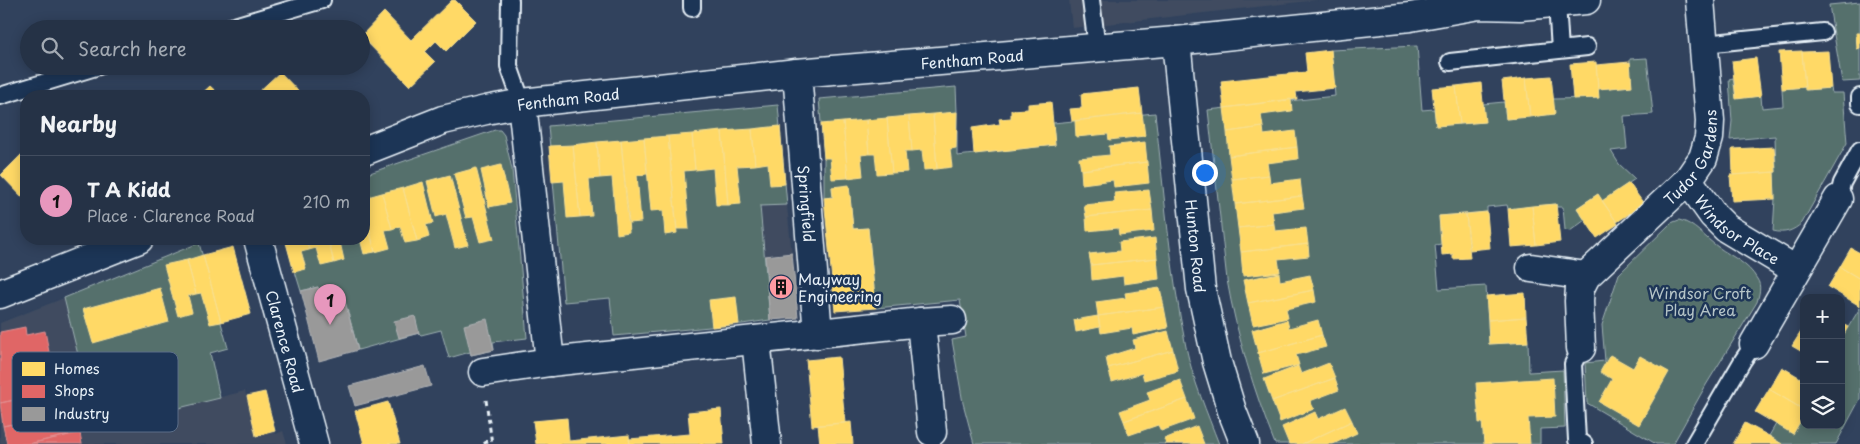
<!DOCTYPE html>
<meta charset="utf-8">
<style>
:root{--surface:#253246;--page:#2d3a4d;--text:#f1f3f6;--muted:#a3aab3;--line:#424d5f;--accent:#e797bd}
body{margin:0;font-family:"Playpen Sans",sans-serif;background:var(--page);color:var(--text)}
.controls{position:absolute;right:15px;bottom:15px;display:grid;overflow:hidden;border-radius:10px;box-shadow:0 2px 12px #0003}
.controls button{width:45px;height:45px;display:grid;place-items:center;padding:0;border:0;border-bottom:1px solid var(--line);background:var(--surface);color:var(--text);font:25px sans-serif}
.you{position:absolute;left:1204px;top:172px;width:18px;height:18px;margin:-12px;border:4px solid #fff;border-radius:50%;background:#1a73e8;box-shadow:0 0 0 8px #1a73e833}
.badge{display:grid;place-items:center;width:32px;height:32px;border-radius:50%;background:var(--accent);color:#111;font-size:16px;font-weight:700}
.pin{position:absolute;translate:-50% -41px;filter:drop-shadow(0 1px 2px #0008)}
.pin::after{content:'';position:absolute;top:26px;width:18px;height:15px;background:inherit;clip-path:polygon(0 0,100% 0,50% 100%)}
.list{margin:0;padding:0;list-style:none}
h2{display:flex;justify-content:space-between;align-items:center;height:65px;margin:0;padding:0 20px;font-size:21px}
h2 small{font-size:16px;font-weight:400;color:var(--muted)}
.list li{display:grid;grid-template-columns:32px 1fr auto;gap:15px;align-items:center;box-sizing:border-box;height:90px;padding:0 20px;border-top:1px solid var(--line)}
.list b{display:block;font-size:19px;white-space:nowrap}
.list p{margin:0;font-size:16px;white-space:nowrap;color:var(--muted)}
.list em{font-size:16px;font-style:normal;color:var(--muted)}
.icon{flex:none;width:28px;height:28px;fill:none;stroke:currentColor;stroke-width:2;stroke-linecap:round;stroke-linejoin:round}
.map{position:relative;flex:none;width:1860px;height:444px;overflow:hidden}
.search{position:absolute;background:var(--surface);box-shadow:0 2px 12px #0003;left:20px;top:20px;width:350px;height:55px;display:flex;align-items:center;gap:12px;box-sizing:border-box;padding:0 18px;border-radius:28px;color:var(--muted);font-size:19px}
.panel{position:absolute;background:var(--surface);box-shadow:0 2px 12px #0003;left:20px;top:90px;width:350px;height:155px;border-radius:20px}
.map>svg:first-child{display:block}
.built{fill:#3f4c61}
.green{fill:#556f6c;stroke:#9eb0b2}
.homes{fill:#ffd966;stroke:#f8e092}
.shops{fill:#e06666;stroke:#e29092}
.industry{fill:#999;stroke:#b1b3b6}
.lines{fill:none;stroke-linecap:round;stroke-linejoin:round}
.service-casing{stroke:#e8f1f8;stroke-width:20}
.minor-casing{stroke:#e8f1f8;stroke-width:31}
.tertiary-casing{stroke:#e8f1f8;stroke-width:31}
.path{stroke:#e8f1f8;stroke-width:3;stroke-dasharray:5 4;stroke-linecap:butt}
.service{stroke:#1d3557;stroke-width:16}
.minor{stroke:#1d3557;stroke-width:28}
.tertiary{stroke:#1d3557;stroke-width:28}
.labels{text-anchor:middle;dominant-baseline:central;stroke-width:5;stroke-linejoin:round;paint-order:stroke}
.street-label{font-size:15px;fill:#e8f1f8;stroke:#1d3557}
.poi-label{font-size:15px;fill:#e8f1f8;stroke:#1d3557;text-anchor:start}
.park-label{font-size:15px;fill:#b5c4c7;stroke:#1d3557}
.key{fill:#1d3557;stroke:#5a6d87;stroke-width:1}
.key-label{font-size:14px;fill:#e8f1f8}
</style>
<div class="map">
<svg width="1860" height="444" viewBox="0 0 1860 444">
<rect width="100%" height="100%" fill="#31425d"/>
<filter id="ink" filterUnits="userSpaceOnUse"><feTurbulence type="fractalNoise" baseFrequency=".02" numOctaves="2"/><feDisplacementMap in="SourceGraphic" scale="10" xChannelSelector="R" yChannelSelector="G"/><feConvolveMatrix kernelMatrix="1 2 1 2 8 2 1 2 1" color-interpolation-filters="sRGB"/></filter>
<g filter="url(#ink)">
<path class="built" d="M 1069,0 L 1317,0 L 1072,28 Z
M 787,205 L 798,318 L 770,320 L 760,206 Z
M 64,298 L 96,428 L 245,391 L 256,435 L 275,431 L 276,434 L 283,431 L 287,444 L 0,444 L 0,323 Z"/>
<path class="green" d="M 1860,2 L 1860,81 L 1842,82 L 1829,5 Z
M 1417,46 L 1422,110 L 1434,109 L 1436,126 L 1484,122 L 1483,104 L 1504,102 L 1506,119 L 1554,114 L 1553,99 L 1598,98 L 1598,89 L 1631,86 L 1630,59 L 1647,58 L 1653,114 L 1624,116 L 1627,149 L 1611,151 L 1619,164 L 1635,179 L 1602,201 L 1598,194 L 1577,208 L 1585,220 L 1570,231 L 1565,230 L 1563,207 L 1557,207 L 1556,204 L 1508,209 L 1507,205 L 1487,207 L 1487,212 L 1439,216 L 1441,244 L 1435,245 L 1439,289 L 1486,286 L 1489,344 L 1528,342 L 1529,372 L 1563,370 L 1565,428 L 1540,429 L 1540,444 L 1275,444 C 1254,391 1237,336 1227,280 L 1208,110 L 1335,96 L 1331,50 Z
M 1733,78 L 1736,98 L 1761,96 L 1762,108 L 1783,106 L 1782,89 L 1805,87 L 1806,90 L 1831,88 L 1832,93 L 1843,93 L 1847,143 L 1802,223 C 1793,231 1785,234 1773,231 L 1775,199 L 1774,172 L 1776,172 L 1775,136 L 1730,140 L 1732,121 L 1729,79 Z
M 956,87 L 957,112 L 957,156 L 1055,145 L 1053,123 L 1155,113 C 1164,191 1170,270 1186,347 C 1193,380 1207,413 1219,444 L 974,444 L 963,403 L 952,340 L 966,337 L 960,300 L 876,308 L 868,228 L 853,229 L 849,186 L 832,187 L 833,197 L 824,198 L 824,158 L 819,99 Z
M 778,105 L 787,205 L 760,206 L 770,320 L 742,324 L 614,336 L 610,298 L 564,302 L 548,126 Z
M 495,130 L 500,130 L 504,135 L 512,169 L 527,338 L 493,342 L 494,350 L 471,355 L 470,352 L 449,358 L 441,330 L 421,335 L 419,333 L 358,350 L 343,294 L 322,299 L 318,287 L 301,291 L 285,239 L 364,239 L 364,175 Z
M 1679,220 C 1694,223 1705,238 1718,247 C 1732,257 1748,263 1757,279 C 1762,286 1759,294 1757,302 L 1706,385 L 1673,444 L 1656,444 L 1587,403 L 1585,363 L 1605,361 L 1602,325 L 1619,274 L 1671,223 Z
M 199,243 L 228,348 L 210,353 L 220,398 L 96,428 L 64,298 Z
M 1860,308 L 1860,399 L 1836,444 L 1782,444 L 1769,436 L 1776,424 L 1804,415 L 1804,425 L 1841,425 L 1841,339 Z"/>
<path class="homes" d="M 452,0 L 455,0 L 476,21 L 446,51 L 436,41 L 425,52 L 435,62 L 410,86 L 361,36 L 384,12 L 411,40 Z
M 1856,33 L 1860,33 L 1860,48 L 1857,49 Z
M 1331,50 L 1335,88 L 1296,92 L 1297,99 L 1224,108 L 1221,81 L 1307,72 L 1305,53 Z
M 1802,51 L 1805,87 L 1782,89 L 1779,52 Z
M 1828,51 L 1831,88 L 1805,90 L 1802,52 Z
M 1756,58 L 1761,96 L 1736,99 L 1732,61 Z
M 1596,62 L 1599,98 L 1573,99 L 1570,64 Z
M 1630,62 L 1632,86 L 1598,89 L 1596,65 Z
M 280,72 L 302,95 L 301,96 L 254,96 Z
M 1551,76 L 1555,114 L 1530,117 L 1526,78 Z
M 1526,78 L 1530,117 L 1506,119 L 1502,81 Z
M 1481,83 L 1485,122 L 1460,124 L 1456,86 Z
M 210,86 L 221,96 L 199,96 Z
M 1456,86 L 1460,124 L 1436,126 L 1432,88 Z
M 1139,88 L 1142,113 L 1072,121 L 1070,109 L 1082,108 L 1081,94 Z
M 1291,99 L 1292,111 L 1261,115 L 1263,127 L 1227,132 L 1224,108 Z
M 1051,102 L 1055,145 L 974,154 L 972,128 L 1000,124 L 999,119 L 1011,118 L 1011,110 L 1028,109 L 1028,104 Z
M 957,112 L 956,148 L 950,149 L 952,167 L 937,169 L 933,114 Z
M 1142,113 L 1145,136 L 1109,140 L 1108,134 L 1076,137 L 1075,121 Z
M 933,114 L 937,169 L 924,170 L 922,150 L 912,151 L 909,116 Z
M 909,116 L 912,151 L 905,151 L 907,172 L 892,173 L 887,118 Z
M 887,118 L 892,173 L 877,174 L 875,154 L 869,154 L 866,120 Z
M 866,120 L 869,154 L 861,155 L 863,176 L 848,178 L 843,122 Z
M 843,122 L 848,178 L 832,179 L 830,158 L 824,158 L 821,124 Z
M 780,126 L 785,184 L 770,185 L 768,163 L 755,165 L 752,129 Z
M 1263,127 L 1264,135 L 1295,131 L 1297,147 L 1229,156 L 1227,132 Z
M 752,129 L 755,165 L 737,166 L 741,204 L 728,205 L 722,131 Z
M 722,131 L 728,205 L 716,205 L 713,168 L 695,170 L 692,134 Z
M 692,134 L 695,170 L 684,171 L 689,229 L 677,229 L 668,136 Z
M 668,136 L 677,233 L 665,235 L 663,210 L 651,211 L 644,138 Z
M 644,138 L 647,174 L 637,175 L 641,222 L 629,223 L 621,140 Z
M 621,140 L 629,232 L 617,234 L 612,177 L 600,178 L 597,142 Z
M 597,142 L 600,178 L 589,179 L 592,216 L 580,217 L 573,145 Z
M 1145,142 L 1147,162 L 1081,170 L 1079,158 L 1110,155 L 1109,146 Z
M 573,145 L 580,217 L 567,218 L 564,181 L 552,182 L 549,146 Z
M 1297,147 L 1298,159 L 1267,163 L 1269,175 L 1232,179 L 1229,156 Z
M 1774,147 L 1776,172 L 1733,175 L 1732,149 Z
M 24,152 L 26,155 L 26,201 L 1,175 Z
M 1147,162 L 1149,183 L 1114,187 L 1113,180 L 1082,184 L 1081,170 Z
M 501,165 L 510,203 L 489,207 L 481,170 Z
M 476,168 L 494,239 L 480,242 L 473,217 L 466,218 L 454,174 Z
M 1774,172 L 1775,199 L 1732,201 L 1730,175 Z
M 450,175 L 468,245 L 455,248 L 446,214 L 436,217 L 427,181 Z
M 1269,175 L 1270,183 L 1300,179 L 1302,196 L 1235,204 L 1232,179 Z
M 423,182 L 433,223 L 426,225 L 429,237 L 417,241 L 403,188 Z
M 1629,183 L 1644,204 L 1617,222 L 1602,201 Z
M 849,185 L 853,229 L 868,228 L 876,308 L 835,311 L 824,198 L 833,197 L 832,187 Z
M 403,188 L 417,241 L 405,243 L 400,226 L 392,229 L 382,193 Z
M 1149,190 L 1152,210 L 1086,217 L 1084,205 L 1115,202 L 1114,193 Z
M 382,193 L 392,229 L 385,230 L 390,248 L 375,252 L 364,209 L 364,198 Z
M 1598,194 L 1618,224 L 1597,238 L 1577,208 Z
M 1302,196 L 1304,208 L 1272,212 L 1274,224 L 1238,228 L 1235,204 Z
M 1556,204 L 1560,242 L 1536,245 L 1532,206 Z
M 1532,206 L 1536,245 L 1511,247 L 1508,209 Z
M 364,209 L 375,252 L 364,254 L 360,239 L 364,239 Z
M 1152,210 L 1154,231 L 1119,235 L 1118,228 L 1087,231 L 1086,217 Z
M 1487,212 L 1490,248 L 1470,250 L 1466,214 Z
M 1466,214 L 1470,258 L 1453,259 L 1453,254 L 1442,255 L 1439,216 Z
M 1274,224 L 1275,231 L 1306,228 L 1308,244 L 1241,252 L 1238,228 Z
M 1155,238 L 1157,258 L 1091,265 L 1089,254 L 1120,251 L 1119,242 Z
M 285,239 L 306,239 L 309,250 L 301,252 L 306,269 L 294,272 Z
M 306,239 L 328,239 L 334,263 L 321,266 L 316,248 L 309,250 Z
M 328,239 L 351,239 L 340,242 L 344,260 L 334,263 Z
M 1308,244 L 1309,256 L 1278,259 L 1280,272 L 1243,276 L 1241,252 Z
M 233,247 L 251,314 L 221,322 L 203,255 Z
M 1851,248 L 1860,253 L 1860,279 L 1840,267 Z
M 203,255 L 221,322 L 210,324 L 201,293 L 196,294 L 187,260 Z
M 1157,258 L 1159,279 L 1124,284 L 1123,276 L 1092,280 L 1091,265 Z
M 187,260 L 196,294 L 188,296 L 192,312 L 178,316 L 164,265 Z
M 1840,267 L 1860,279 L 1860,306 L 1828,287 Z
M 1279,273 L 1280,281 L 1310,275 L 1314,290 L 1248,303 L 1243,280 Z
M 160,288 L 169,322 L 93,343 L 83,309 Z
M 1160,288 L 1164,307 L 1098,316 L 1096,302 L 1126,298 L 1125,293 Z
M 1314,290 L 1316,302 L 1286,309 L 1288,318 L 1253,325 L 1248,303 Z
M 1525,293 L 1526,317 L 1488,320 L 1486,296 Z
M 736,297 L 739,324 L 712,327 L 709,300 Z
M 1164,307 L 1168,328 L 1133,335 L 1132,328 L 1101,333 L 1098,316 Z
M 1098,316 L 1100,327 L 1076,332 L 1074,320 Z
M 1526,317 L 1528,342 L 1489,344 L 1488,320 Z
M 1287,320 L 1289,328 L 1318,320 L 1322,335 L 1258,353 L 1252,330 Z
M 1841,323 L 1848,327 L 1841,339 Z
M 1804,327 L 1804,353 L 1792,346 Z
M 1168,331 L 1173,350 L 1108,368 L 1106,357 L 1135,348 L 1133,340 Z
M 1322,335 L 1326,347 L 1296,355 L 1299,365 L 1264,374 L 1258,353 Z
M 1173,350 L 1178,371 L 1144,380 L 1142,373 L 1112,382 L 1108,368 Z
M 1610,355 L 1633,368 L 1640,356 L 1669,372 L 1639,425 L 1599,402 L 1612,379 L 1600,372 Z
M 839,357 L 845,423 L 812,426 L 806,360 Z
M 1329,363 L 1335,378 L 1272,401 L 1264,379 L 1298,366 L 1301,374 Z
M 1782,367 L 1804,380 L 1804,410 L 1769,389 Z
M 1335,378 L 1339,390 L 1310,401 L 1314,409 L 1280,422 L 1272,401 Z
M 1553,378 L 1555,417 L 1528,418 L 1530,444 L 1484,444 L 1482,422 L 1479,423 L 1476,383 Z
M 1180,380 L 1187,399 L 1124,421 L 1120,411 L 1150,400 L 1147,392 Z
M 1769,389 L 1804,410 L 1804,415 L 1793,434 L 1755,412 Z
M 265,392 L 275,431 L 256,436 L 247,396 Z
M 1187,399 L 1194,419 L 1161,431 L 1158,425 L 1129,435 L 1124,421 Z
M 388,402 L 400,444 L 364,444 L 355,411 Z
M 1345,407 L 1352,421 L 1302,444 L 1289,444 L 1282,427 L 1315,412 L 1318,419 Z
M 721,409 L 724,444 L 630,444 L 629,439 L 690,434 L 688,412 Z
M 567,418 L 569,441 L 629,435 L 630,444 L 536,444 L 533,421 Z
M 1352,421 L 1357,433 L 1333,444 L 1302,444 Z
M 851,422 L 853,444 L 820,444 L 818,425 Z
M 1745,423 L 1769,436 L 1782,444 L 1733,444 Z
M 1197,426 L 1204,444 L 1166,444 L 1164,439 Z"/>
<path class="shops" d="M 25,327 L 26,335 L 45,331 L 50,357 L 31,361 L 36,383 L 56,379 L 59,391 L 0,403 L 0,332 Z
M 59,391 L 62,405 L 42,409 L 44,417 L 3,426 L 0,403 Z
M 44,417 L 46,429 L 67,425 L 69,435 L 28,444 L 7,444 L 3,426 Z
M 80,433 L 82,444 L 28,444 L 69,435 Z"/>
<path class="industry" d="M 792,253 L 798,318 L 770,320 L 765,256 Z
M 318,287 L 322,299 L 343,294 L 358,350 L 319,361 L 301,291 Z
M 415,316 L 419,333 L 399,338 L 394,321 Z
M 487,319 L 494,350 L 471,355 L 464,325 Z
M 425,366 L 431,386 L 355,406 L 349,386 Z"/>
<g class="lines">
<g class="service-casing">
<path id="service" d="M 510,0 L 509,66 L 522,103
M 692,0 L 692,8
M 1091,0 L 1097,48
M 1557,3 L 1560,50
M 224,29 L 322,0
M 1704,44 L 1823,32
M 1450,62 L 1587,47
M 0,96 L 99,66
M 1860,97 L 1860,104
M 1838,199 L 1842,183 L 1860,150
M 1581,348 L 1573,364 L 1577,440 L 1584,444
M 1694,444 L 1743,360 L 1754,344"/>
</g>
<g class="minor-casing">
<g id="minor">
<path id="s1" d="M 1176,41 L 1201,289 L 1217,362 L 1232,411 L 1245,444"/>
<path id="s2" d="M 797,73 L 818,334"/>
<path d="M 522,103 L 550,362"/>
<path id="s3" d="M 1688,180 L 1713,215 L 1726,228 L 1796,270"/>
<path id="s4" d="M 258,239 L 314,444"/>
<path d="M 1531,268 L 1586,276"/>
<path d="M 921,322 L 932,432"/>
<path d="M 756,340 L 767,444"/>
<path d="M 1754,344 L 1838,199"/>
<path id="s5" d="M 1581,348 L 1579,301 L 1580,288 L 1586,276 L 1688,180 L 1703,158 L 1709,138 L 1710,121 L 1700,0"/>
<path d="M 483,372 L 550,362 L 921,322 L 952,320"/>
</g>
</g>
<g class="tertiary-casing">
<g id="tertiary">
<path id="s6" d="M 364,151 L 443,120 L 486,110 L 522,103 L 797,73 L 1176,41 L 1410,17 L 1479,5 L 1520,6 L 1586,0"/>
<path d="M 0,294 L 139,239"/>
</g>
</g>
<path class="path" d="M 486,400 L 492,444
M 484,444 L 491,438"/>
<use href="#service" class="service"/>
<use href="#minor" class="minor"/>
<use href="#tertiary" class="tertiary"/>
</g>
</g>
<defs>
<g id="building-disc" transform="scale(1.25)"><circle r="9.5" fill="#ff9aa2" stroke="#1d3557"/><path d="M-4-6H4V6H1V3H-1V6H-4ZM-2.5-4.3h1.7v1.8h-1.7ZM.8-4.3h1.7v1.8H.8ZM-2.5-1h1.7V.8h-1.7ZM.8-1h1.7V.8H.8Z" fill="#111"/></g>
</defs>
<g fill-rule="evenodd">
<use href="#building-disc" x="781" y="287"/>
</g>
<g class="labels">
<g class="street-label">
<text stroke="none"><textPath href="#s6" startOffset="618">Fentham Road</textPath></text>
<text stroke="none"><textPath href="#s6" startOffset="212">Fentham Road</textPath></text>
<text stroke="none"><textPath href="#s5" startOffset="236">Tudor Gardens</textPath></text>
<text stroke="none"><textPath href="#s2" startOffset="131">Springfield</textPath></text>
<text stroke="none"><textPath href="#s3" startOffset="71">Windsor Place</textPath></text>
<text stroke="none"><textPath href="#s1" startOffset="206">Hunton Road</textPath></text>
<text stroke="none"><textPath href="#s4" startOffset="106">Clarence Road</textPath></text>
</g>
<g class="poi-label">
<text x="798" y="278">Mayway<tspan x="798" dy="17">Engineering</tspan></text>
</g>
<g class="park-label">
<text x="1700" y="292">Windsor Croft<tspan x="1700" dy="17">Play Area</tspan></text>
</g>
</g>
<rect x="12" y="352" width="166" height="80" rx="8" class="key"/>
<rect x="22" y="362" width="23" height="14" fill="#ffd966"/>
<rect x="22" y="385" width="23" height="13" fill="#e06666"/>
<rect x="22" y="407" width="23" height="14" fill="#999"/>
<g class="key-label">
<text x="54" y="374">Homes</text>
<text x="54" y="396">Shops</text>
<text x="54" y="419">Industry</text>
</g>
</svg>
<div class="controls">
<button>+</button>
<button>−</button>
<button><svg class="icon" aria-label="layers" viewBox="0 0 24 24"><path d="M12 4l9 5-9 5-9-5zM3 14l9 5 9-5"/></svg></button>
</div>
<div class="you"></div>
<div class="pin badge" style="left:330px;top:325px">1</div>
<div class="search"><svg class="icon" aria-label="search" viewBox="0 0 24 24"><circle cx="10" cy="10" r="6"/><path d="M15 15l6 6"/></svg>Search here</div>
<section class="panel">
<h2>Nearby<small></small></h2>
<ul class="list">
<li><span class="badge">1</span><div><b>T A Kidd</b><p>Place · Clarence Road</p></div><em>210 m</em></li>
</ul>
</section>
</div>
